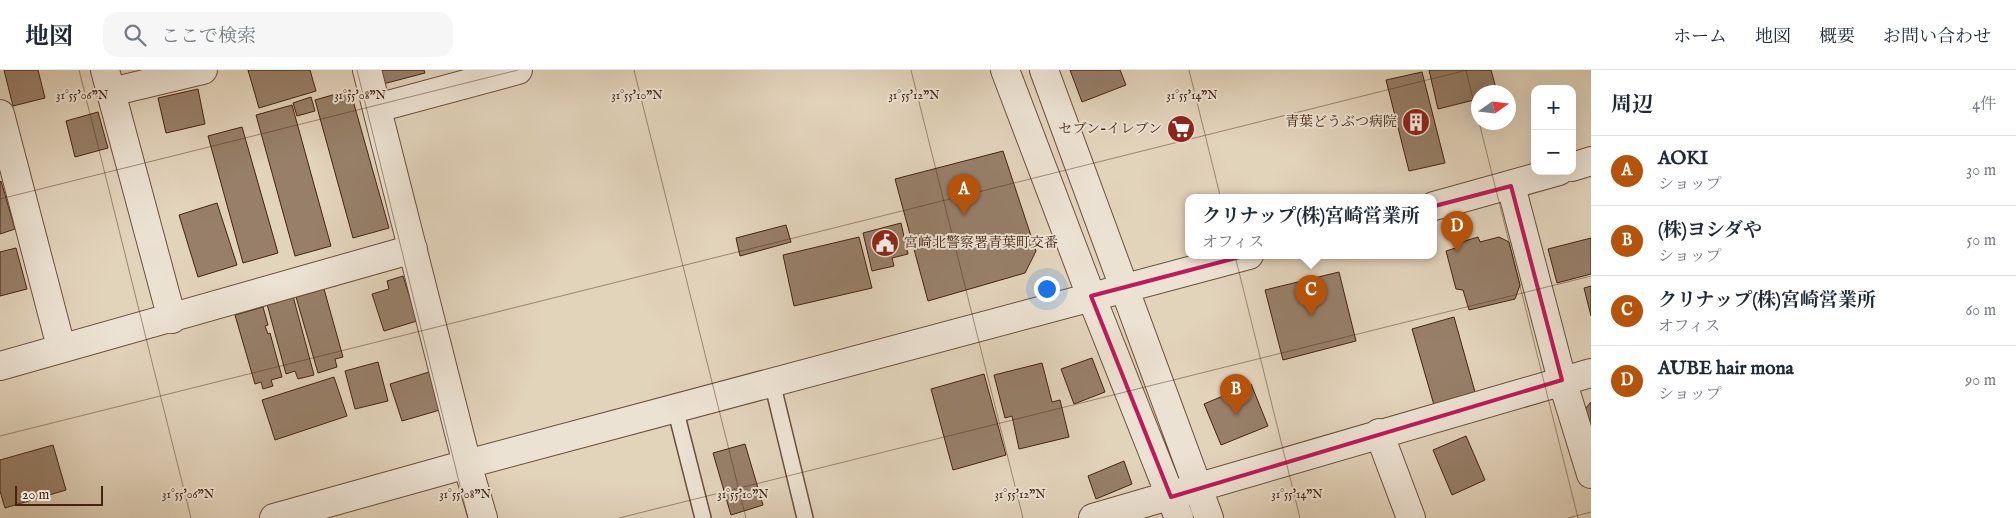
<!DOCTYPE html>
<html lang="ja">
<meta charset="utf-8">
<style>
:root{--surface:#fff;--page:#f6f6f7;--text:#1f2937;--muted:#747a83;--line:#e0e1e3;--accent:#b45309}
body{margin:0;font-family:"IM FELL English","Noto Serif JP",serif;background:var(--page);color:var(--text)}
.controls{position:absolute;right:15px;top:15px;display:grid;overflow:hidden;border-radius:10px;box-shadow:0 5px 20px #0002}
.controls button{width:45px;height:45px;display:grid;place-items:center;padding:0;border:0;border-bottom:1px solid var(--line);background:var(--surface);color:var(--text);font:25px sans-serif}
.compass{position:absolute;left:1471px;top:15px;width:45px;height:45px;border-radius:50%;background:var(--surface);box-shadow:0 5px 20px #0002;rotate:76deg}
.scale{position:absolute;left:15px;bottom:12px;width:88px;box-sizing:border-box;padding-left:5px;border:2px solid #452310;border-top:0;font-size:14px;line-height:18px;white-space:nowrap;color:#452310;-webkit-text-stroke:4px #ece2d3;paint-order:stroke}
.you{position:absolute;left:1046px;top:218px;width:18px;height:18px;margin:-12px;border:4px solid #fff;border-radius:50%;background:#1a73e8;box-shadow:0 0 0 8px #1a73e833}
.badge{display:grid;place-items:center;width:32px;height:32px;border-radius:50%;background:var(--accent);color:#fff;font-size:16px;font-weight:700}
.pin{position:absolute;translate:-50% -41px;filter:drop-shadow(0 1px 2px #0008)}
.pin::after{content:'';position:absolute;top:26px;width:18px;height:15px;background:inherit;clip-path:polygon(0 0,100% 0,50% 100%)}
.popup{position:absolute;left:1185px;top:124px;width:252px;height:65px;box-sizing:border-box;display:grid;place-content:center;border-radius:10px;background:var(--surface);filter:drop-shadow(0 1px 4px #0005);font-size:16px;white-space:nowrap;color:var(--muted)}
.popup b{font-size:19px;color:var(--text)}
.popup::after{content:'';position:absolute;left:50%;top:100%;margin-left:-10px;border:10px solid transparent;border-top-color:var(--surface)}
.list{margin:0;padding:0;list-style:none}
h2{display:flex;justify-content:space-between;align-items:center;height:65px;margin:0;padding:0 20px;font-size:21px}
h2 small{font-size:16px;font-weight:400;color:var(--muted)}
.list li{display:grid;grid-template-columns:32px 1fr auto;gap:15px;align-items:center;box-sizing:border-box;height:70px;padding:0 20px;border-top:1px solid var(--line)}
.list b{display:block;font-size:19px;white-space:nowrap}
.list p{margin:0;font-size:16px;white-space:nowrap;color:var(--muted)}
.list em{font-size:16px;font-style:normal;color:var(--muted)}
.icon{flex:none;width:28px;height:28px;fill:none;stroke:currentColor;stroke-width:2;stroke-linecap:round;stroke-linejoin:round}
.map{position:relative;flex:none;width:1591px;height:448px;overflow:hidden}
header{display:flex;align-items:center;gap:30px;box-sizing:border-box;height:70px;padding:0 25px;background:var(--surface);border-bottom:1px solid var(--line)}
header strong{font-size:24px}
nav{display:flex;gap:28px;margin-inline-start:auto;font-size:18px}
.search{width:350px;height:45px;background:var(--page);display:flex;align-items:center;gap:12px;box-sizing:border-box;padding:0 18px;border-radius:15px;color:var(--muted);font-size:19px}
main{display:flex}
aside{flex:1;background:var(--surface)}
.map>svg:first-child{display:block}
.building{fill:#977f69;stroke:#452310}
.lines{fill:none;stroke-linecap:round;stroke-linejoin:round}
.service-casing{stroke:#6c4f3b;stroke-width:18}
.minor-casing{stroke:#6c4f3b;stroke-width:30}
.tertiary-casing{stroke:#6c4f3b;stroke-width:30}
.service{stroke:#ece2d3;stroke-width:15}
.minor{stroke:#ece2d3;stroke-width:28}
.tertiary{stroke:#ece2d3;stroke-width:28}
.marked{fill:none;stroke:#c2185b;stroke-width:4;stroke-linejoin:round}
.ticks{fill:none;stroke:#452310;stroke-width:1;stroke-opacity:0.45}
.labels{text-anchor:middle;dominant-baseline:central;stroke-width:4;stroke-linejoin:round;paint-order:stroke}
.poi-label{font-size:14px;fill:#452310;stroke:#ece2d3;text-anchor:end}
.ticks-label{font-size:12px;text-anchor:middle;fill:#452310;stroke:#ece2d3;stroke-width:4;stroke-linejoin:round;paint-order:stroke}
</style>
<header>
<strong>地図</strong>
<div class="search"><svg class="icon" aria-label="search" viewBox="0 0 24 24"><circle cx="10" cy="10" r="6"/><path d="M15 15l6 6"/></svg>ここで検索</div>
<nav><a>ホーム</a><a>地図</a><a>概要</a><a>お問い合わせ</a></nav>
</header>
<main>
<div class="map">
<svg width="1591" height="448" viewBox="0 0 1591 448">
<rect width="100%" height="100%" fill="#e2d3bb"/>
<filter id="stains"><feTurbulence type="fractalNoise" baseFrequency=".004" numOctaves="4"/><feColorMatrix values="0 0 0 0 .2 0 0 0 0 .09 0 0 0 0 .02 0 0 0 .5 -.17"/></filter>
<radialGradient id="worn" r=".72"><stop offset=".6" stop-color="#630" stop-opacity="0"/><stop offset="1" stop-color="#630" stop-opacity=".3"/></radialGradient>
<path class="building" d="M 4,0 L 38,0 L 45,28 L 13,36 Z
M 248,0 L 310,0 L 316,21 L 259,38 Z
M 379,0 L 424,0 L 425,3 L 383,14 Z
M 1070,0 L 1120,0 L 1126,15 L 1082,32 Z
M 1429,0 L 1491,0 L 1497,22 L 1478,22 L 1478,29 L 1438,39 Z
M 1422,2 L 1445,93 L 1409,101 L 1386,10 Z
M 198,19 L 205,54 L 166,63 L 158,28 Z
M 350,20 L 389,158 L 353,168 L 315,30 Z
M 311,27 L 315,41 L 297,46 L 293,33 Z
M 292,35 L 331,176 L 295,186 L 256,45 Z
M 98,42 L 108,78 L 75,87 L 66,51 Z
M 242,57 L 278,183 L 243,193 L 208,66 Z
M 1003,81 L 1036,181 L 1025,203 L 928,231 L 895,109 Z
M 1,111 L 15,159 L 0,164 L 0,112 Z
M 217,133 L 237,195 L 198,207 L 179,145 Z
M 901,153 L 908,184 L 892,188 L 894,196 L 872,201 L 863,163 Z
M 786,155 L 791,172 L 740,186 L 736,168 Z
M 859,167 L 872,218 L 794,236 L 783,185 Z
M 1478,167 L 1480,172 L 1499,167 L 1509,172 L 1520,215 L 1515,229 L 1469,240 L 1463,220 L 1456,219 L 1446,181 L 1459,177 L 1458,173 Z
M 1591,168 L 1591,204 L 1557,213 L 1548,179 Z
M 16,178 L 27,219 L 0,226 L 0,182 Z
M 1339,202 L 1356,271 L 1283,290 L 1265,220 Z
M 403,206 L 417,251 L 384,261 L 372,224 L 389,219 L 387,211 Z
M 1591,216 L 1591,246 L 1584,218 Z
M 324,219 L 343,287 L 335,289 L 337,297 L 318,303 L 296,227 Z
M 293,226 L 314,305 L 298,309 L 295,301 L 286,304 L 267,234 Z
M 263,237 L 268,255 L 265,256 L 268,264 L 270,263 L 282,307 L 271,310 L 273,316 L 263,319 L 261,312 L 255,314 L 235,245 Z
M 1454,247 L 1475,322 L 1434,335 L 1412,259 Z
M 1092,288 L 1105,322 L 1074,334 L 1061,299 Z
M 378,292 L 388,331 L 355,339 L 345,301 Z
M 1042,293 L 1052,332 L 1060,330 L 1069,367 L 1019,379 L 1012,346 L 1005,348 L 994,305 Z
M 429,302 L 440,340 L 402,351 L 390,314 Z
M 984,304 L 1006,385 L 953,400 L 931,319 Z
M 334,307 L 347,346 L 275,370 L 262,330 Z
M 1251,314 L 1268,356 L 1221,375 L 1204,334 Z
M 1591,332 L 1591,372 L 1585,355 L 1586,338 Z
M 1466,366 L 1485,410 L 1452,425 L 1433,380 Z
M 745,374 L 763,435 L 731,445 L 713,383 Z
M 53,375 L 66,420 L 5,438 L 0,421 L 0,390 Z
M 1124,391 L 1132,414 L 1096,429 L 1088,406 Z"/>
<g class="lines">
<g class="service-casing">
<path id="service" d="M 772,312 L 805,448
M 675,338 L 703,448"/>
</g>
<g class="minor-casing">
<path id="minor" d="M 105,0 L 172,249
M 367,0 L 467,394 L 483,448
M 111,22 L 203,0
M 377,38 L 518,0
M 0,44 L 61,277
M 1511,116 L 1562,310 L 1591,404
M 0,296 L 413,179
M 1379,363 L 1411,448
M 1093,448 L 1591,303"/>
</g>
<g class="tertiary-casing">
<path id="tertiary" d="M 1005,0 L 1091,226 L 1179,448
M 1044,0 L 1209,448
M 1572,97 L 1591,91
M 1434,136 L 1559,101
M 274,448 L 467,394 L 1249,185"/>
</g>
<use href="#service" class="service"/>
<use href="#minor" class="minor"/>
<use href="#tertiary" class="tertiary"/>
</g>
<path class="marked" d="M 1511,116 L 1562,310 L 1171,427 L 1091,226 Z"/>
<path class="ticks" d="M 79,0 L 191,448M 357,0 L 468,448M 634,0 L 746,448M 911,0 L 1023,448M 1189,0 L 1300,448M 1466,0 L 1478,50M 1479,52 L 1578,448M 0,129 L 518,0M 0,366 L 1467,0M 619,448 L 1591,206M 1568,448 L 1591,442"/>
<defs>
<g id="building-disc" transform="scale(1.4375)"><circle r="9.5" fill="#8f2418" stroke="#ece2d3"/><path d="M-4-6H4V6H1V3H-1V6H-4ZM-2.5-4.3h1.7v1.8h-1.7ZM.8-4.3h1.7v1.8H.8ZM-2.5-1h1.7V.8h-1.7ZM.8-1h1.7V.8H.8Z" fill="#fff"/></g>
<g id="supermarket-disc" transform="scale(1.4375)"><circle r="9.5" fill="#8f2418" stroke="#ece2d3"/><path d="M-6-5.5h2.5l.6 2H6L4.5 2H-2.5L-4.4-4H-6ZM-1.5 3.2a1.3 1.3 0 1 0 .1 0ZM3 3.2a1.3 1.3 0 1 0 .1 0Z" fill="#fff"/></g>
<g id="civic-disc" transform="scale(1.4375)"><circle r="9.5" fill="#8f2418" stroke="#ece2d3"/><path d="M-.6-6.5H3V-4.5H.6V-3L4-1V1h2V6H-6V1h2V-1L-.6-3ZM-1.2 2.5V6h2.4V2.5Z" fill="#fff"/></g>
</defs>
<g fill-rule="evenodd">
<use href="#building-disc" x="1416" y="52"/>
<use href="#supermarket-disc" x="1181" y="59"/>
<use href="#civic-disc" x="885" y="173"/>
</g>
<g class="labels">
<g class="poi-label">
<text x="1397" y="52">青葉どうぶつ病院</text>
<text x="1162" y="59">セブン-イレブン</text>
<text x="904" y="173" text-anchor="start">宮崎北警察署青葉町交番</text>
</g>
</g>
<g class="ticks-label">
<text x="1192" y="29">31°55'14"N</text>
<text x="82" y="29">31°55'06"N</text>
<text x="360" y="29">31°55'08"N</text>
<text x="637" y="29">31°55'10"N</text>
<text x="914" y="29">31°55'12"N</text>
<text x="188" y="428">31°55'06"N</text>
<text x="465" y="428">31°55'08"N</text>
<text x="743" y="428">31°55'10"N</text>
<text x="1020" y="428">31°55'12"N</text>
<text x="1297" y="428">31°55'14"N</text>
</g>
<rect width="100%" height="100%" filter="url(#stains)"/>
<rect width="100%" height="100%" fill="url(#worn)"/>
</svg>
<div class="controls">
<button>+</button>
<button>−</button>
</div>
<svg class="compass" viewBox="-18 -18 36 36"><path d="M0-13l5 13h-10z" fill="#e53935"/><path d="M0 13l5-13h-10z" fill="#747a83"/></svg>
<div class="scale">20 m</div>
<div class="you"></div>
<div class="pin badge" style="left:964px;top:145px">A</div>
<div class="pin badge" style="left:1236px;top:345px">B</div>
<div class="pin badge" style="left:1311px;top:246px">C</div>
<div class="popup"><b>クリナップ(株)宮崎営業所</b>オフィス</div>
<div class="pin badge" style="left:1457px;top:182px">D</div>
</div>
<aside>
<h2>周辺<small>4件</small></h2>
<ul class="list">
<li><span class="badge">A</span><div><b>AOKI</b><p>ショップ</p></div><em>30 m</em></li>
<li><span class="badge">B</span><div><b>(株)ヨシダや</b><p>ショップ</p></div><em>50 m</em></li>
<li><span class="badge">C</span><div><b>クリナップ(株)宮崎営業所</b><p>オフィス</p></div><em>60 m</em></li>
<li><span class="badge">D</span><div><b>AUBE hair mona</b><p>ショップ</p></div><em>90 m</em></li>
</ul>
</aside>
</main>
